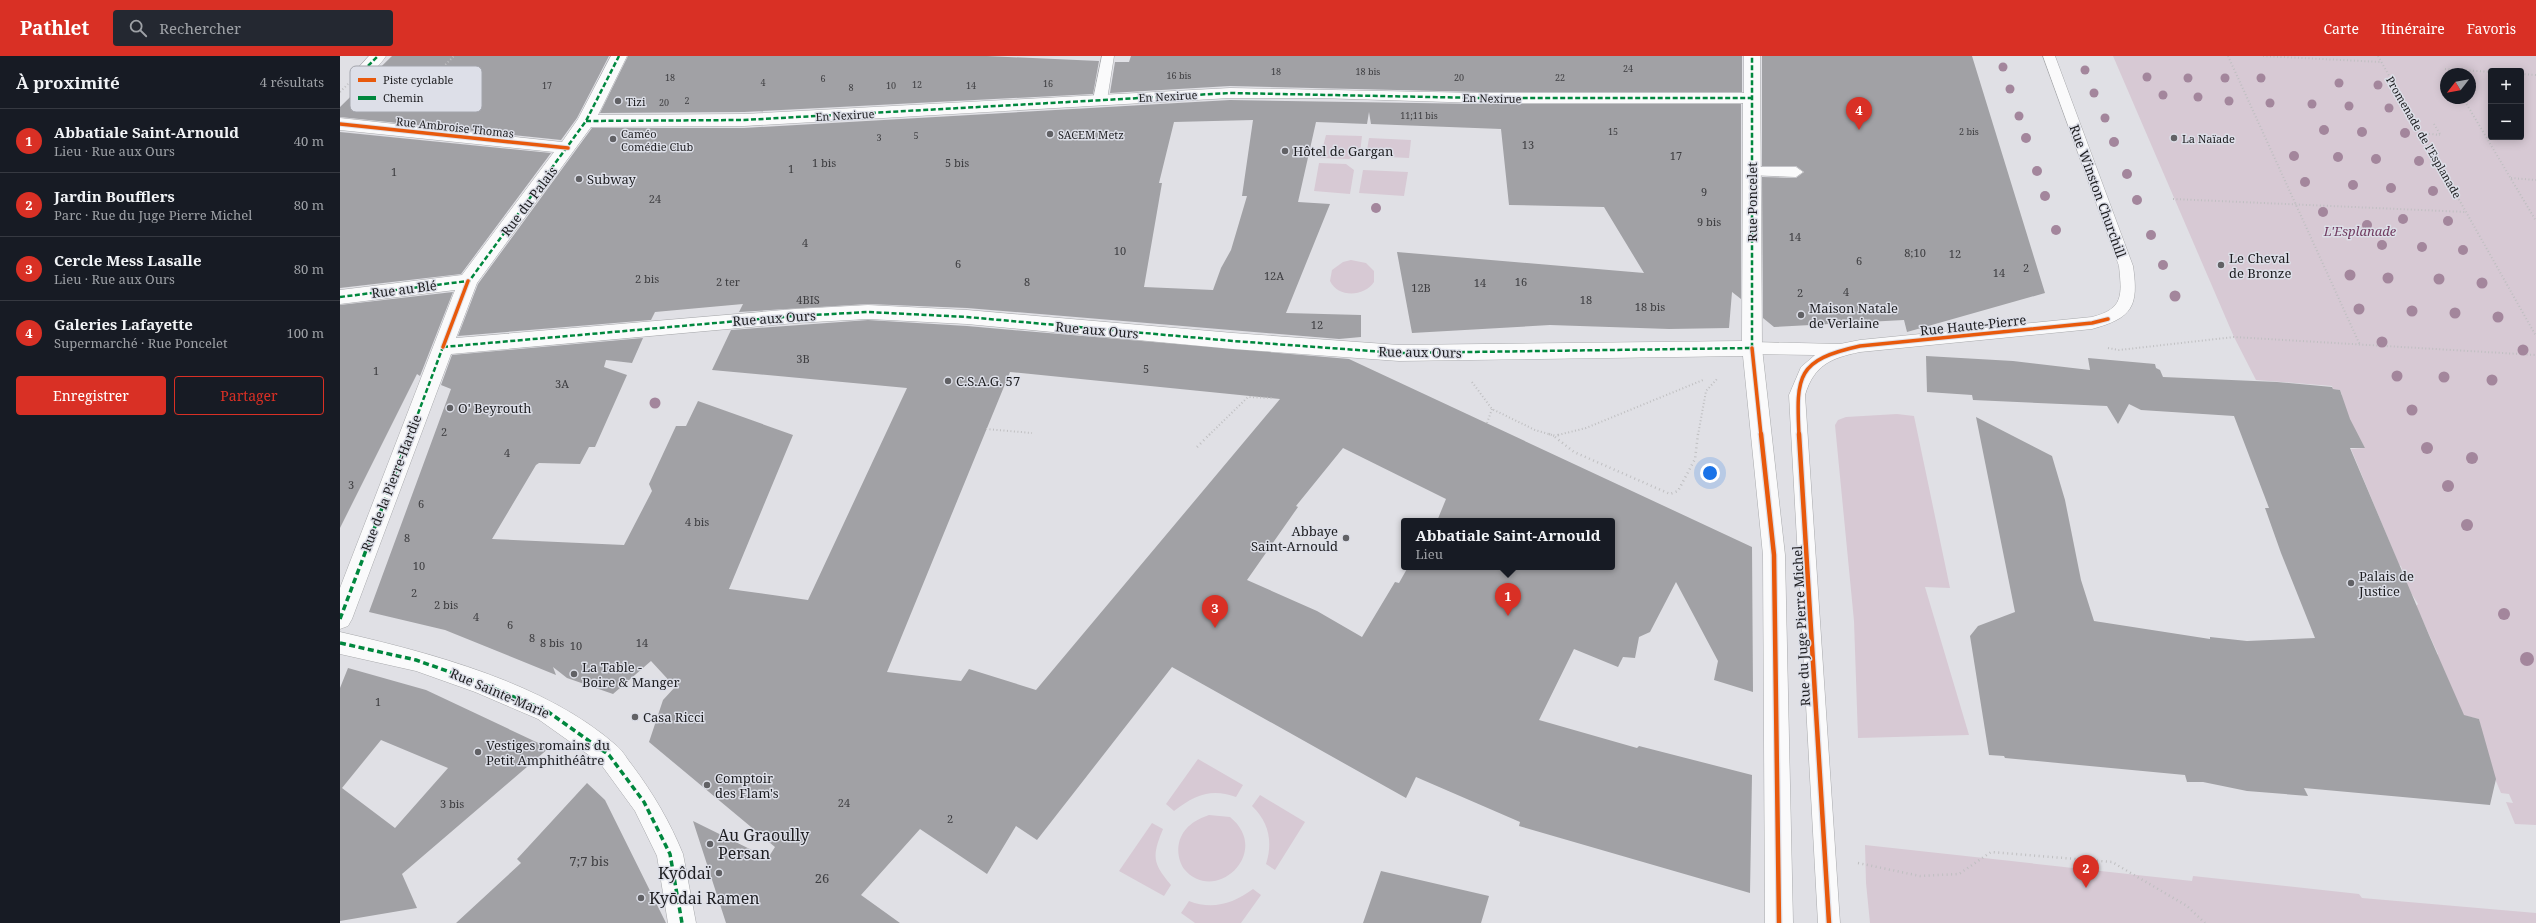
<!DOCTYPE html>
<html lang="fr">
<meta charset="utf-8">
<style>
:root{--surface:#171b24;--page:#242831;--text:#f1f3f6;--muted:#9ea1a6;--line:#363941;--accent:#d93025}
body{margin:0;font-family:"Noto Serif",serif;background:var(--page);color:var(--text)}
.controls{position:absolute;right:12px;top:12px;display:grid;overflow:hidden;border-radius:4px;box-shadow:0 2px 10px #0003}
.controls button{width:36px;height:36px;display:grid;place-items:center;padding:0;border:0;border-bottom:1px solid var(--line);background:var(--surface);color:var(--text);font:20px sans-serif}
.compass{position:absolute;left:2100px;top:12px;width:36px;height:36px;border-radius:50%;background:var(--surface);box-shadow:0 2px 10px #0003;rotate:239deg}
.you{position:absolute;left:1370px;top:417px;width:14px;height:14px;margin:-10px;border:3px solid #fff;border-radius:50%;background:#1a73e8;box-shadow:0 0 0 6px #1a73e833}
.badge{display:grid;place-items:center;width:26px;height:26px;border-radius:50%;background:var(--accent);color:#fff;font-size:13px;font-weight:700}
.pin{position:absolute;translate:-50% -33px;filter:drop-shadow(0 1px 2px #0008)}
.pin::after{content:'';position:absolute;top:21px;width:14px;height:12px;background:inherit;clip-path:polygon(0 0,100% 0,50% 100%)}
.popup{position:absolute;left:1061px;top:462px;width:214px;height:52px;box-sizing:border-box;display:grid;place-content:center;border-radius:4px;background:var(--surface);filter:drop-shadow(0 1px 3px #0005);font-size:13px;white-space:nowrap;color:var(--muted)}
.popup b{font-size:15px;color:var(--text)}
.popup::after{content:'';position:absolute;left:50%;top:100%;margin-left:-8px;border:8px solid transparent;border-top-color:var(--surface)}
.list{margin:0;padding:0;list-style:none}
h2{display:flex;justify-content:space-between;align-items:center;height:52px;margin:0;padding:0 16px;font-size:17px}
h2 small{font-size:13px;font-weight:400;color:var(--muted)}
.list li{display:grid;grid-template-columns:26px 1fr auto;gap:12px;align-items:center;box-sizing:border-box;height:64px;padding:0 16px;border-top:1px solid var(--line)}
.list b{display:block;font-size:15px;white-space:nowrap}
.list p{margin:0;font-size:13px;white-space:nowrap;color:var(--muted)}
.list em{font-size:13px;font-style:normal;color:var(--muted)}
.actions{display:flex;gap:8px;padding:12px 16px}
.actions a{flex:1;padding:9px 0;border:1px solid var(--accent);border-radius:4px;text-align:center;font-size:14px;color:var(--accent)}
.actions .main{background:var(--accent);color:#fff}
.icon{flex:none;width:22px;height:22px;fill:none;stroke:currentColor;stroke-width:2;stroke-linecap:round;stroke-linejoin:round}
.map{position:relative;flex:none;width:2196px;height:867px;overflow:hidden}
header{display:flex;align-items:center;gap:24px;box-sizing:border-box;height:56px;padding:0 20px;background:var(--accent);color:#fff}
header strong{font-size:19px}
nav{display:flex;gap:22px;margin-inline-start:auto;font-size:14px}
.search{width:280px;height:36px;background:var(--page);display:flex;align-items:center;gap:10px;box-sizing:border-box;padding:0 14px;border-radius:4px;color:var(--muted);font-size:15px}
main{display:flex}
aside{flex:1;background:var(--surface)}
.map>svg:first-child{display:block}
.green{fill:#d7c9d4;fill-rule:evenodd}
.building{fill:#a1a1a5;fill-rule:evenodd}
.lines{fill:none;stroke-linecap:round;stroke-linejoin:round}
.lane-casing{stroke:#a8a9ac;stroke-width:1}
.street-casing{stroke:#a8a9ac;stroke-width:1}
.path-far1{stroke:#bfbfc1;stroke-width:2;stroke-dasharray:1 2.5;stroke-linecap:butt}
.path{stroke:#bfbfc1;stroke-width:2.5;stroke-dasharray:1 3.5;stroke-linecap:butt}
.lane{fill:#fafafb;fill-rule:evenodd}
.street{fill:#fafafb;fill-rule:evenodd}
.quiet-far1{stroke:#00873e;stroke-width:2.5;stroke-dasharray:5 2.5;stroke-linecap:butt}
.quiet{stroke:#00873e;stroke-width:3.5;stroke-dasharray:6 3.5;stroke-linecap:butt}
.cycleway-far1-casing{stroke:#dddfe8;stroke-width:5.5}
.cycleway-casing{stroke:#dddfe8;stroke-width:7}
.cycleway-far1{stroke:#e8590c;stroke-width:3.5}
.cycleway{stroke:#e8590c;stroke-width:4.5}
.tree{fill:#a3869c}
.poi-dot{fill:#616165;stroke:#dddfe8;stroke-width:1.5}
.labels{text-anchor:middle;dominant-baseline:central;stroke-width:3;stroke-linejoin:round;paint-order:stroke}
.far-number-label{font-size:9px;fill:#3e3e41}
.far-street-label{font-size:11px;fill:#1d1d20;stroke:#dddfe8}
.far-poi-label{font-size:11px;fill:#1d1d20;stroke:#dddfe8;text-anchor:start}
.number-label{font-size:11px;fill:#3e3e41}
.poi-label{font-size:13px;fill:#1d1d20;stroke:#dddfe8;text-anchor:start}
.street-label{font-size:13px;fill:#1d1d20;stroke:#dddfe8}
.park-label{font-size:13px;font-style:italic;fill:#713c61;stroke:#dddfe8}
.near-number-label{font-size:13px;fill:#3e3e41}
.near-poi-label{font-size:16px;fill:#1d1d20;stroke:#dddfe8;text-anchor:start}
.key{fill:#dddfe8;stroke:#a3a5ac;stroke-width:1}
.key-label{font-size:11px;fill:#1d1d20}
</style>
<header>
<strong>Pathlet</strong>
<div class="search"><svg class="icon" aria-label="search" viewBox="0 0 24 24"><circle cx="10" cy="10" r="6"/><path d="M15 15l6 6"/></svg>Rechercher</div>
<nav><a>Carte</a><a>Itinéraire</a><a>Favoris</a></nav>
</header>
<main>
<aside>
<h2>À proximité<small>4 résultats</small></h2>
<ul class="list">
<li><span class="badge">1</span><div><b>Abbatiale Saint-Arnould</b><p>Lieu · Rue aux Ours</p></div><em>40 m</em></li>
<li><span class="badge">2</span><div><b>Jardin Boufflers</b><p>Parc · Rue du Juge Pierre Michel</p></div><em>80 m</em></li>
<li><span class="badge">3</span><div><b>Cercle Mess Lasalle</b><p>Lieu · Rue aux Ours</p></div><em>80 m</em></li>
<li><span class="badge">4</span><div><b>Galeries Lafayette</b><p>Supermarché · Rue Poncelet</p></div><em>100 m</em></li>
</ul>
<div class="actions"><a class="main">Enregistrer</a><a>Partager</a></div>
</aside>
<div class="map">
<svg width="2196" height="867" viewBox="0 0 2196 867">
<rect width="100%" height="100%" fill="#e0e0e5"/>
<path class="green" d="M 1773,0 L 2196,0 L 2196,769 L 2175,768 L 2166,746 L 2173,747 L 2169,738 L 2161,737 L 2133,671 L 2141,672 L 2139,663 L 2121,659 L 2096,600 L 2098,598 L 2076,550 L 2078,548 L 2068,532 L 2061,510 L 2059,509 L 2011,393 L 2025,392 L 1995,339 L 2002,339 L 2000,334 L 1993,333 L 1992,330 L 1916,324 L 1894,281 ZM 2151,15 L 2181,15 L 2181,81 L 2151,81 ZM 2106,18 L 2130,18 L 2130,42 L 2106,42 Z
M 986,79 L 1022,80 L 1020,97 L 1009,103 L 980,102 Z
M 1029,82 L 1071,84 L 1069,102 L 1026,100 Z
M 979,107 L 1006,108 L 1014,114 L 1010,138 L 974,135 Z
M 1023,114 L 1068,116 L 1064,140 L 1019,137 Z
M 1011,204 L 1026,207 L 1034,215 L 1034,226 C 1024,241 998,242 990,225 L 992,214 L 1003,206 Z
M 1557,358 L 1574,360 L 1610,532 L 1585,531 L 1629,679 L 1518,682 L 1514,565 L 1495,369 L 1498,364 L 1506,361 Z
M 858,703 L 903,729 L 896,741 C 871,732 855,739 834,755 L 826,748 Z
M 920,739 L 965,766 L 935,814 L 926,808 C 933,786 929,766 912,750 Z
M 869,759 L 890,761 C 933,796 875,850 844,813 C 839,806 837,795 839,787 C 843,771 855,764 869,759 Z
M 812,767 L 823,773 C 812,800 812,807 831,829 L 824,840 L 779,815 Z
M 1525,789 L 1852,825 L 1853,820 L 2019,838 L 2022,842 L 2196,857 L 2196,867 L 1530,867 L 1526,827 Z
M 913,833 L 921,839 L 901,867 L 855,867 L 841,857 L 849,845 C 872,854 893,848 913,833 Z"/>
<path class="building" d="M 52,0 L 269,0 L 237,62 L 221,84 L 0,61 L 0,51 Z
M 288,0 L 647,0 L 759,5 L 753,38 L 404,56 L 260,57 Z
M 791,0 L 1402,0 L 1402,36 L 1141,36 L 890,30 L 770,37 L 775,6 L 789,6 Z
M 1422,0 L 1632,0 L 1705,237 L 1567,276 L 1564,264 L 1434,271 L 1423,262 L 1422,121 L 1456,122 L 1464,116 L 1456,110 L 1422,110 Z
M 890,44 L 1141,48 L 1401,48 L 1401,243 L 1392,236 L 1389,272 L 1329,273 L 1210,269 L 1072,277 L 1057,196 L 1304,217 L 1264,151 L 1169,149 L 1161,73 L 1031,68 L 1029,56 L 1027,68 L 976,66 L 958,146 L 990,148 L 946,257 L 1021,259 L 1021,281 L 999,283 L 627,252 L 528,248 L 399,256 L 403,248 L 315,256 L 311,264 L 118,280 L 138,228 L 252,72 L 404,72 ZM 913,64 L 902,140 L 907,140 L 891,194 L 881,212 L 873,234 L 804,231 L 822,127 L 819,127 L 834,66 Z
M 0,76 L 211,97 L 121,218 L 0,232 Z
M 113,236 L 80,320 L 77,318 L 0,472 L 0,249 Z
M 528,264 L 627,270 L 1009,303 L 1412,491 L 1413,636 L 1374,624 L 1378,605 L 1336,526 L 1310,576 L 1299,581 L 1295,602 L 1283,601 L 1278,611 L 1234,593 L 1199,664 L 1297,692 L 1299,690 L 1412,719 L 1410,837 L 1179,770 L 1180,766 L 1076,721 L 1066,742 L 832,611 L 697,784 L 676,770 L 647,818 L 580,773 L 521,839 L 560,867 L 386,867 L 353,765 L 428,802 L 435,791 L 309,686 L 323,644 L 335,631 L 311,605 L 273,638 L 227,622 L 213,611 L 216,619 L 105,574 L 29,556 L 111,333 L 101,329 L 112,299 L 303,282 L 292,307 L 266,304 L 264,311 L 287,319 L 255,391 L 249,391 L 240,408 L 199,407 L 196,409 L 152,483 L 284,489 L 312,435 L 309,428 L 336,370 L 346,370 L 358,345 L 453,379 L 389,533 L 468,544 L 567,332 L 372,314 L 391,274 ZM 670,316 L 940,343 L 696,634 L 629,613 L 621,625 L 547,616 ZM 1003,392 L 1106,443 L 1097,465 L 1272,465 L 1272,511 L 1068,511 L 1059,527 L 1055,526 L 1022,581 L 977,555 L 907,524 L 958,451 L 956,450 Z
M 1586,300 L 1673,305 L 1750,314 L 1748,302 L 1815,308 L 1816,312 L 1820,314 L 1823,321 L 1937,326 L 1992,331 L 1993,333 L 2000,334 L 2010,363 L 2025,392 L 2010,392 L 2089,579 L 2124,659 L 2139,663 L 2156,723 L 2150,749 L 1964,732 L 1968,740 L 1907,735 L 1863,726 L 1847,726 L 1845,719 L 1665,702 L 1664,700 L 1649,699 L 1630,580 L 1638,570 L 1675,556 L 1636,361 L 1712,400 L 1725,444 L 1741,524 L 1754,565 L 1870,583 L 1870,581 L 1907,585 L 1975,582 L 1941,497 L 1925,452 L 1929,452 L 1894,360 L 1801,354 L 1789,348 L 1778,368 L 1767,350 L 1633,344 L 1632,339 L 1587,336 Z
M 8,612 L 86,634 L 209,692 L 62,818 L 77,852 L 0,865 L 0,632 ZM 41,684 L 108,712 L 55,772 L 2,732 Z
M 247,727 L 265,744 L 326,867 L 116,867 L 181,807 L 177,803 Z
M 1041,815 L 1149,840 L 1141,867 L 1023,867 Z"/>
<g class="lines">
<g class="lane-casing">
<path id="lane" d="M 762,0 L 774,0 L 767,44 L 760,48 L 753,44 Z
M 1703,0 L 1715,0 L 1793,210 C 1799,251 1792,262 1752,273 L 1520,296 C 1491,302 1474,309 1465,339 L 1500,867 L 1478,867 L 1449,339 L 1461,311 L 1475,299 L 1412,298 L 1406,296 L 1404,292 L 1406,288 L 1412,286 L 1500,288 L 1520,284 L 1752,261 C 1784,253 1782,239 1779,210 Z
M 1412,111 L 1456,111 L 1463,116 L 1456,121 L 1407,119 L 1405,116 L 1407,113 Z"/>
</g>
<g class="street-casing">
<path id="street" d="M 29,0 L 46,0 C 40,9 33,17 22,14 L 20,10 Z
M 271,0 L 287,0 L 258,59 L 404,58 L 890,32 L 1141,37 L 1404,37 L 1404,0 L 1420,0 L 1422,292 L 1445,499 L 1453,867 L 1425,867 L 1423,499 L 1403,300 L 1059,305 L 893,293 L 627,268 L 528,263 L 455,267 L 111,298 L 12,563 L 8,570 L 0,573 L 0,532 L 115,234 L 0,248 L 0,234 L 122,219 L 214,96 L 0,74 L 0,62 L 222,86 L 238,63 ZM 890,42 L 979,42 L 1141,47 L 1403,47 L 1402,285 L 1059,289 L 893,277 L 627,254 L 528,249 L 455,253 L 116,282 L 137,227 L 251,71 L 404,70 Z
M 0,576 C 91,597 206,627 277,690 C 283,695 287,703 292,709 C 313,737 330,766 343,798 L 356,867 L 328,867 L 317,800 L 295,755 L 260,707 L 198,663 L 135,636 L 76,615 L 0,598 Z"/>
</g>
<path class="path-far1" d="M 1888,0 L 2020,289
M 1923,0 L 2041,6
M 2038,0 L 2196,280
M 2105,13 L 2151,16
M 2181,18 L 2196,19
M 66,19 L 127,24
M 93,21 L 114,0
M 0,36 L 9,27
M 2123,42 L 2196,165
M 2094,68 L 2100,78
M 2082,77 L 2100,79
M 2171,122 L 2196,124
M 1833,143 L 2126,156
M 1768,292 L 1779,294 L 1894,281 L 2196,299
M 1132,326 L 1152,353 L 1195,374 L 1212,379
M 1147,367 L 1152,353
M 646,373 L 692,377
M 869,379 L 908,341 L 932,342
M 1218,379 L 1246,372 L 1363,324
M 1358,379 L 1366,335 L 1377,323"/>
<path class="path" d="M 1209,378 L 1215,380 L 1222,378
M 1215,381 L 1234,396 L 1330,438 L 1338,435 L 1355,403 L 1358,378
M 857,391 L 870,378
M 1518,807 L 1580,820 L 1619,818 L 1651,796 L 1772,806 L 1847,850 L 1865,867"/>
<use href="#lane" class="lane"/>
<use href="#street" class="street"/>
<path class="quiet-far1" d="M 28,10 L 38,0
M 246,65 L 404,64 L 890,37 L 1141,42 L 1411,42
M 127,228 L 246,65 L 279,0
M 0,241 L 128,225
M 103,291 L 455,260 L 528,256 L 627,261 L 893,285 L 1059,297 L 1412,292 L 1412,0
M 70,379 L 104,288"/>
<path class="quiet" d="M 0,563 L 70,378
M 0,587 L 76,604 L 141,627 L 207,655 L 269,699 L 304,746 L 330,798 L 342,867"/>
<g class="cycleway-far1-casing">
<path id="cycleway-far1" d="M 0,68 L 228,92
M 103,291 L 128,225
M 1412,292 L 1421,379
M 1459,379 C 1456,319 1457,304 1520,290 L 1752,267 L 1768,263"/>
</g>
<g class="cycleway-casing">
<path id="cycleway" d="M 1421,378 L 1434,499 L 1439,867
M 1459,378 L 1489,867"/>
</g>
<use href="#cycleway-far1" class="cycleway-far1"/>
<use href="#cycleway" class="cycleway"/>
</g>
<g class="tree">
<circle cx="1663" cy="11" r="4.5"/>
<circle cx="1745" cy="14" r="4.5"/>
<circle cx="1807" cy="21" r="4.5"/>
<circle cx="1848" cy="22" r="4.5"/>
<circle cx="1885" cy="22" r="4.5"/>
<circle cx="1921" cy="22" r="4.5"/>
<circle cx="1999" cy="27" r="4.5"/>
<circle cx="2038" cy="29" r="4.5"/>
<circle cx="1670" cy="33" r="4.5"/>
<circle cx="1754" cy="37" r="4.5"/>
<circle cx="1823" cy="39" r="4.5"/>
<circle cx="1858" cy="41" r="4.5"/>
<circle cx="1889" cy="45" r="4.5"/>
<circle cx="1930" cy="47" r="4.5"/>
<circle cx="1972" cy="48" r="4.5"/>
<circle cx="2009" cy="50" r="4.5"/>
<circle cx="2049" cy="52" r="4.5"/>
<circle cx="1679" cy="60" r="4.5"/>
<circle cx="1765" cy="62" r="4.5"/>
<circle cx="1984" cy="74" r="5"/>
<circle cx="2022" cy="76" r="5"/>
<circle cx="2065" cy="77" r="5"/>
<circle cx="1686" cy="82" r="5"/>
<circle cx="1774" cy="86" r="5"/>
<circle cx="1954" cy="100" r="5"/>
<circle cx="1998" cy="101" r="5"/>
<circle cx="2036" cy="103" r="5"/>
<circle cx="2079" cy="105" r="5"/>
<circle cx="1697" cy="115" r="5"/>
<circle cx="1787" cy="118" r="5"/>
<circle cx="1965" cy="126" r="5"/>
<circle cx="2013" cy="129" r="5"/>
<circle cx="2051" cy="132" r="5"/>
<circle cx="2093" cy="135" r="5"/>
<circle cx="1705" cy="140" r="5"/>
<circle cx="1797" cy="144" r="5"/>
<circle cx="1036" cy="152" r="5"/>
<circle cx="1983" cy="156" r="5"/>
<circle cx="2063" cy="163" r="5"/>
<circle cx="2108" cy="165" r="5"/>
<circle cx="2027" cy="169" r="5"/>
<circle cx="1716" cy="174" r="5"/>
<circle cx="1811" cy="179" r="5"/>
<circle cx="2042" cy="189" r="5"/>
<circle cx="2082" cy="191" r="5"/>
<circle cx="2123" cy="194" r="5"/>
<circle cx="1823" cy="209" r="5"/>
<circle cx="2010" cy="219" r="5.5"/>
<circle cx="2048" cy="222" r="5.5"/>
<circle cx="2099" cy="223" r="5.5"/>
<circle cx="2142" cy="227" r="5.5"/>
<circle cx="1835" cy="240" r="5.5"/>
<circle cx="2019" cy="253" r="5.5"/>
<circle cx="2072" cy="255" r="5.5"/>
<circle cx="2115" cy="257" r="5.5"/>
<circle cx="2158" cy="261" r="5.5"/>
<circle cx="2042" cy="286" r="5.5"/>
<circle cx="2183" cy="294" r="5.5"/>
<circle cx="2057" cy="320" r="5.5"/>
<circle cx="2104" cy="321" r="5.5"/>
<circle cx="2152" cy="324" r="5.5"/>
<circle cx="315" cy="347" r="5.5"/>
<circle cx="2072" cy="354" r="5.5"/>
<circle cx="2087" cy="392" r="6"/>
<circle cx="2132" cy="402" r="6"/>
<circle cx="2108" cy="430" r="6"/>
<circle cx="2127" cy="469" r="6"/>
<circle cx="2164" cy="558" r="6"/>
<circle cx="2187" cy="603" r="7"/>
</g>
<g class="poi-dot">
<circle cx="278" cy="45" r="4"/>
<circle cx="710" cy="78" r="4"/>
<circle cx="1834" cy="82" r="4"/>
<circle cx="273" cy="83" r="4"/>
<circle cx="945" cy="95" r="4"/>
<circle cx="239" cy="123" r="4"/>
<circle cx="1881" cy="209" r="4"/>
<circle cx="1461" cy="259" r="4"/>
<circle cx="608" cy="325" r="4"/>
<circle cx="110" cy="352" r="4"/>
<circle cx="1006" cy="482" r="4"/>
<circle cx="2011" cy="527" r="4"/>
<circle cx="234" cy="618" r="4"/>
<circle cx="295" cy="661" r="4"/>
<circle cx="138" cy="696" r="4"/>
<circle cx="367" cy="729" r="4"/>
<circle cx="370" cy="788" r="4"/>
<circle cx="379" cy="817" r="4"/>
<circle cx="301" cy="842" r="4"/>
</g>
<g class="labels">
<g class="far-number-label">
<text x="1288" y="12">24</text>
<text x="936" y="15">18</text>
<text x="1028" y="15">18 bis</text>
<text x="839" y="19">16 bis</text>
<text x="330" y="21">18</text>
<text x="1119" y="21">20</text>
<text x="1220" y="21">22</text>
<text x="483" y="22">6</text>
<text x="423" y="26">4</text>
<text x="708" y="27">16</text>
<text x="577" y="28">12</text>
<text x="207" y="29">17</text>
<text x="551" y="29">10</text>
<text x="631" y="29">14</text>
<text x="511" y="31">8</text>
<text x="347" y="44">2</text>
<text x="324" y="46">20</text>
<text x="1079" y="59">11;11 bis</text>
<text x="1273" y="75">15</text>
<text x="1629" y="75">2 bis</text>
<text x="576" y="79">5</text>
<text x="539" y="81">3</text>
</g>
<g class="far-street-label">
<text transform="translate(828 40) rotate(-3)">En Nexirue</text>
<text transform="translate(1152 42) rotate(1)">En Nexirue</text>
<text transform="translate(505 59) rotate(-3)">En Nexirue</text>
<text transform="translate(115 71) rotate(6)">Rue Ambroise Thomas</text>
<text transform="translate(2084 81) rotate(60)">Promenade de l'Esplanade</text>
</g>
<g class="far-poi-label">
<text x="286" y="45">Tizi</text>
<text x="281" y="77">Caméo<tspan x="281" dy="13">Comédie Club</tspan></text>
<text x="718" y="78">SACEM Metz</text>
<text x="1842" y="82">La Naïade</text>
</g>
<g class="number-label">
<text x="1188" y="88">13</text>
<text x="1336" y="99">17</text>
<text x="484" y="106">1 bis</text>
<text x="617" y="106">5 bis</text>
<text x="451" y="112">1</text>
<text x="54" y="115">1</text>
<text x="1364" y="135">9</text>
<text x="315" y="142">24</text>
<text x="1369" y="165">9 bis</text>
<text x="1455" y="180">14</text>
<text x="465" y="186">4</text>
<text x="780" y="194">10</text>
<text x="1575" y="196">8;10</text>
<text x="1615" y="197">12</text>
<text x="1519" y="204">6</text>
<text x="618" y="207">6</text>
<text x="1686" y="211">2</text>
<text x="1659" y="216">14</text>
<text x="934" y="219">12A</text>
<text x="307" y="222">2 bis</text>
<text x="388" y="225">2 ter</text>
<text x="687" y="225">8</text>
<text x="1181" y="225">16</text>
<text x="1140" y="226">14</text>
<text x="1081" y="231">12B</text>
<text x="1506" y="235">4</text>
<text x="1460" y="236">2</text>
<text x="468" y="243">4BIS</text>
<text x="1246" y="243">18</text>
<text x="1310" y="250">18 bis</text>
<text x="977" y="268">12</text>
<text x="463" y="302">3B</text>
<text x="806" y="312">5</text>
<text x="36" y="314">1</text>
<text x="222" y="327">3A</text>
<text x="104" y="375">2</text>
<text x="167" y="396">4</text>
<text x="11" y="428">3</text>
<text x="81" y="447">6</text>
<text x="357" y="465">4 bis</text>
<text x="67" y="481">8</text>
<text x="79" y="509">10</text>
<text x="74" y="536">2</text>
<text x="106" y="548">2 bis</text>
<text x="136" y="560">4</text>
<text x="170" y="568">6</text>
<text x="192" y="581">8</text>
<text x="212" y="586">8 bis</text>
<text x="302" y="586">14</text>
<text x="236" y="589">10</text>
<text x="38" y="645">1</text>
<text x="504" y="746">24</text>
<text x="112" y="747">3 bis</text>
<text x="610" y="762">2</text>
</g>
<g class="poi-label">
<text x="953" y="95">Hôtel de Gargan</text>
<text x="247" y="123">Subway</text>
<text x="1889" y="202">Le Cheval<tspan x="1889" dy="15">de Bronze</tspan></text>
<text x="1469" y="252">Maison Natale<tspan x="1469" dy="15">de Verlaine</tspan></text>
<text x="616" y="325">C.S.A.G. 57</text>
<text x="118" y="352">O' Beyrouth</text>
<text x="998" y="475" text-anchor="end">Abbaye<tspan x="998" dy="15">Saint-Arnould</tspan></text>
<text x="2019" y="520">Palais de<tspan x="2019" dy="15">Justice</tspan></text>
<text x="242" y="611">La Table -<tspan x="242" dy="15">Boire &amp; Manger</tspan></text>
<text x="303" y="661">Casa Ricci</text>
<text x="146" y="689">Vestiges romains du<tspan x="146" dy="15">Petit Amphithéâtre</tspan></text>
<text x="375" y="722">Comptoir<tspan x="375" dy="15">des Flam's</tspan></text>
</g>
<g class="street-label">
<text transform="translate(1758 135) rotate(70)">Rue Winston Churchill</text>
<text transform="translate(189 145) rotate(-53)">Rue du Palais</text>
<text transform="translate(1412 146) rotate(-90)">Rue Poncelet</text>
<text transform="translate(64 233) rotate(-7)">Rue au Blé</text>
<text transform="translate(434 262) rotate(-4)">Rue aux Ours</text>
<text transform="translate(1633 269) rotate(-6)">Rue Haute-Pierre</text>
<text transform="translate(757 274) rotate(5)">Rue aux Ours</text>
<text transform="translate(1080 296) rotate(1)">Rue aux Ours</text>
<text transform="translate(51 427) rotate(-69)">Rue de la Pierre-Hardie</text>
<text transform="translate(1461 570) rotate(-93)">Rue du Juge Pierre Michel</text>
<text transform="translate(160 637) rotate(23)">Rue Sainte-Marie</text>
</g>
<g class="park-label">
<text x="2020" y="175">L'Esplanade</text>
</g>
<g class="near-number-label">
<text x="249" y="805">7;7 bis</text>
<text x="482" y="822">26</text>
</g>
<g class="near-poi-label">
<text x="378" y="779">Au Graoully<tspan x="378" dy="18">Persan</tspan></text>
<text x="371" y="817" text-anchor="end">Kyôdaï</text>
<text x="309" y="842">Kyōdai Ramen</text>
</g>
</g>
<rect x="10" y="10" width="132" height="46" rx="6" class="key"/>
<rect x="18" y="22" width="18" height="4" fill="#e8590c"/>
<rect x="18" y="40" width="18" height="4" fill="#00873e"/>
<g class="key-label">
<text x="43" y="28">Piste cyclable</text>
<text x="43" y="46">Chemin</text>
</g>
</svg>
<div class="controls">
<button>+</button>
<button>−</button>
</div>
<svg class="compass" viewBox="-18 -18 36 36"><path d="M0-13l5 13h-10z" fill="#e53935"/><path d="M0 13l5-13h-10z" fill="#9ea1a6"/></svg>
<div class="you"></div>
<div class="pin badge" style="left:1168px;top:560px">1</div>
<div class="popup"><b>Abbatiale Saint-Arnould</b>Lieu</div>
<div class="pin badge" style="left:1746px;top:832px">2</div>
<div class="pin badge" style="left:875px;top:572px">3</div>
<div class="pin badge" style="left:1519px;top:74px">4</div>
</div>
</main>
